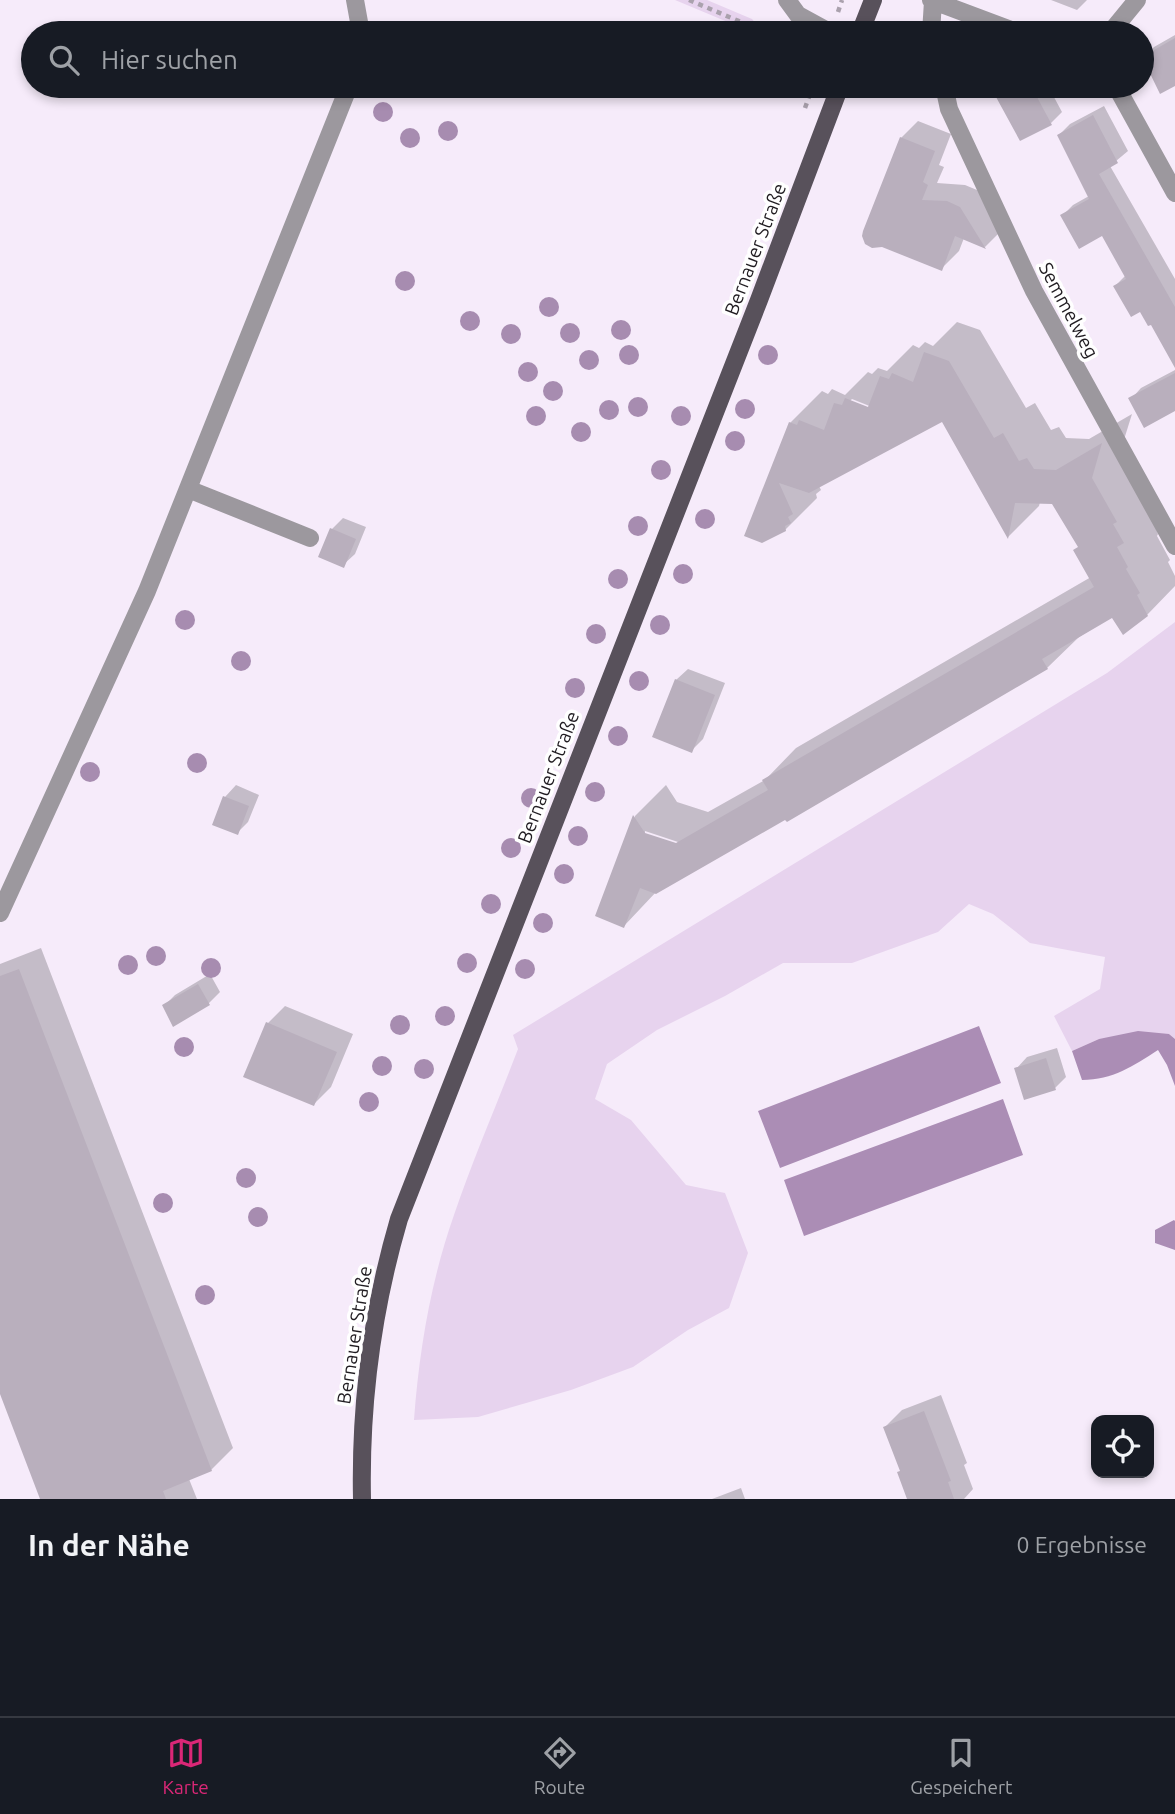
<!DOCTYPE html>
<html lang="de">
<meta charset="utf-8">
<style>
:root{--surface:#171b24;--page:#242831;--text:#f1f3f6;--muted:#9ea1a6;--line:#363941;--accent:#db2777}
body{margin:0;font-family:Ubuntu,sans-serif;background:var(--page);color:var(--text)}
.controls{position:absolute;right:21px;bottom:21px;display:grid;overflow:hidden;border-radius:14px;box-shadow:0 4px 10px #0003}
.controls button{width:63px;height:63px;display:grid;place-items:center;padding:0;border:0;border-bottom:2px solid var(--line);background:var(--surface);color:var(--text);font:35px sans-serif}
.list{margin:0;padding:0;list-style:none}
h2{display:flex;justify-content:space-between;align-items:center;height:91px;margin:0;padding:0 28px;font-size:30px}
h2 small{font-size:23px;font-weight:400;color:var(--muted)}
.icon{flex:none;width:38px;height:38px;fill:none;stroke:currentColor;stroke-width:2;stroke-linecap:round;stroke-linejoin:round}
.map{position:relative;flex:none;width:1175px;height:1499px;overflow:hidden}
.search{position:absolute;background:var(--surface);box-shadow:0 4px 10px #0003;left:21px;right:21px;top:21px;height:77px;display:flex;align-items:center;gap:18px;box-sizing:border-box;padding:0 24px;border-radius:38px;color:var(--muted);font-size:26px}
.sheet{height:217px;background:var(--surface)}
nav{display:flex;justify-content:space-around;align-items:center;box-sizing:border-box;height:98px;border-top:2px solid var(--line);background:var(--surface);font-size:19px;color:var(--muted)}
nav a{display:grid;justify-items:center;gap:4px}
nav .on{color:var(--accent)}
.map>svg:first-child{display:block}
.green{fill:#e7d3ee}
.water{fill:#ab8db5}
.shadow{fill:#0003;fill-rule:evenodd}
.building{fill:#b9afbd}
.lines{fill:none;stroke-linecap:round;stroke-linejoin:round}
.path{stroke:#aaa1ad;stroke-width:4.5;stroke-dasharray:5 5;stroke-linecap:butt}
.minor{stroke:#9c989e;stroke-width:18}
.major{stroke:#58515b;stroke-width:18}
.tree{fill:#a78cb0}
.labels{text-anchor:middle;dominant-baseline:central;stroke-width:7;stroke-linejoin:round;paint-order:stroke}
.street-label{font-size:19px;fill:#201c21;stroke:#fff}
</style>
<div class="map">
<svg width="1175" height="1499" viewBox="0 0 1175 1499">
<rect width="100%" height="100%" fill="#f6ebfa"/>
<path class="green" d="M 675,0 L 707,0 L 752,19 L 764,33 L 754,33 Z
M 1175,622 L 1175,1039 L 1169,1034 L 1099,1039 L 1072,1051 L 1054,1016 L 1100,989 L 1105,957 L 1030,943 L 993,914 L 969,904 L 938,932 L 852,963 L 783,963 L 725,996 L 657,1030 L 607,1064 L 595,1099 L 631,1120 L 686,1185 L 725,1193 L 748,1253 L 729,1308 L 688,1330 L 633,1367 L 571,1390 L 478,1417 L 414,1420 C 419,1351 431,1280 454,1215 C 473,1159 497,1104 518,1049 L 513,1035 L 1107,673 Z"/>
<path class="water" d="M 979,1026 L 1001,1083 L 780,1168 L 758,1111 Z
M 1138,1031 L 1169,1034 L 1175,1039 L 1175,1086 L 1167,1065 L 1158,1050 C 1133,1066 1113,1080 1082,1080 L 1072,1051 L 1099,1039 Z
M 1003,1099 L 1023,1155 L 804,1236 L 784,1180 Z
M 1174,1220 L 1175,1221 L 1175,1250 L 1155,1243 L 1155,1230 Z"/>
<path class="shadow" d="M 1051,0 L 1087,0 L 1077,10 Z
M 1175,32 L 1175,84 L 1161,92 L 1143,58 L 1154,47 L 1175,35 Z
M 1009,86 L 1048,86 L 1062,112 L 1051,123 L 998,97 Z
M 1104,106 L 1128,151 L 1110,166 L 1175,279 L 1175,365 L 1152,322 L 1115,286 L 1126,275 L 1103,234 L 1062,216 L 1073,205 L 1089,196 L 1059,135 L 1070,124 Z
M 918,121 L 951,134 L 939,165 L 944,167 L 937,183 L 965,185 L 977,190 L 1001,231 L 985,247 L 964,238 L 959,251 L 942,268 L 901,138 Z
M 957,322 L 980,330 L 1026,408 L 1035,403 L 1051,430 L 1059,427 L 1066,438 L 1089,439 L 1132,414 L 1122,446 L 1158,534 L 1157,536 L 1170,560 L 1168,562 L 1175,576 L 1175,586 L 1147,615 L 1113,615 L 1079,637 L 1047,668 L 657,891 L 624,926 L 597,915 L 635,816 L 666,785 L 677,802 L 708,812 L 765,780 L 796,748 L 1091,577 L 1080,546 L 1053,502 L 1040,502 L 1039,506 L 1008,537 L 942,420 L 819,486 L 821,490 L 816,494 L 817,498 L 785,530 L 762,541 L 790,423 L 822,391 L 828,394 L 832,389 L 845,395 L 868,372 L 872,374 L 878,368 L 887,371 L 913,345 L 919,348 L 925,342 L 933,346 ZM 852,399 L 877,409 L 876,412 L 849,402 ZM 645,831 L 684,844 L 683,847 L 645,835 Z
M 1175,370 L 1175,409 L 1131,399 L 1141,388 Z
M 343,518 L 366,527 L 355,554 L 343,565 L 332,529 Z
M 688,669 L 725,683 L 703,739 L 692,750 L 676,680 Z
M 236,785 L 259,795 L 248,822 L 237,833 L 214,824 L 225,797 Z
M 41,948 L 233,1448 L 211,1470 L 189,1479 L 197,1499 L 42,1499 L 0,1389 L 0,964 Z
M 210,974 L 220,992 L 209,1003 L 174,1024 L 164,1006 L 175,995 Z
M 285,1006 L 353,1034 L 331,1087 L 314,1104 L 268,1023 Z
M 1057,1048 L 1066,1077 L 1055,1088 L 1016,1069 L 1027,1057 Z
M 941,1395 L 967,1463 L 964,1465 L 973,1489 L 964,1499 L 915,1499 L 885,1427 L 902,1410 Z
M 741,1488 L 745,1499 L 712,1499 Z"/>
<path class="building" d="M 1175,38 L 1175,86 L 1160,94 L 1142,57 Z
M 1003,86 L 1031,86 L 1052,125 L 1020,141 L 996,97 L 1004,92 Z
M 1093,115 L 1118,163 L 1099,174 L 1175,307 L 1175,368 L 1151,325 L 1148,326 L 1140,312 L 1131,317 L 1113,286 L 1126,279 L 1102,236 L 1079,249 L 1060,215 L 1089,199 L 1057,135 Z
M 900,137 L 935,151 L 923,182 L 928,185 L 922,200 L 947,201 L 960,207 L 986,249 L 955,236 L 942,271 L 882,247 L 872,248 L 865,244 L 862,236 L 863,231 Z
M 924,352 L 949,361 L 994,438 L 1003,433 L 1019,461 L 1027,458 L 1034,469 L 1056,470 L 1102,443 L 1092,478 L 1117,522 L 1113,524 L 1124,543 L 1117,547 L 1128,567 L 1126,569 L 1140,593 L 1137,595 L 1148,616 L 1123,635 L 1112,618 L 1042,659 L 1048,669 L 787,822 L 785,820 L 656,894 L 640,888 L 624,928 L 595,916 L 633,815 L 645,833 L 676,843 L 768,790 L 762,780 L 1094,587 L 1073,550 L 1078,547 L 1052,504 L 1015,503 L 1008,539 L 942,422 L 809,493 L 779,483 L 793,514 L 788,517 L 791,523 L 785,526 L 786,531 L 762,543 L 744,536 L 789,422 L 797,425 L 799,420 L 824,430 L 834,403 L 842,405 L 845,398 L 868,407 L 880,376 L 889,379 L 892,373 L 913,382 Z
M 1175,373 L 1175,411 L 1144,428 L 1128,398 Z
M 330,528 L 356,539 L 344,568 L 318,557 Z
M 675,679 L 715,695 L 692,753 L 652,737 Z
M 223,796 L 249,806 L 238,835 L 212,825 Z
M 19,969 L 212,1471 L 163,1491 L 166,1499 L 40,1499 L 0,1394 L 0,976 Z
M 198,984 L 210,1005 L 173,1027 L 162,1005 Z
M 266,1022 L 337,1052 L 314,1106 L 243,1077 Z
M 1046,1058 L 1056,1090 L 1024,1100 L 1014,1068 Z
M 924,1411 L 951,1481 L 948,1482 L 954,1499 L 907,1499 L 897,1472 L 900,1471 L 883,1427 Z"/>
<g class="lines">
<path class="path" d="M 689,0 L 767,33
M 838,12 L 842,0
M 805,108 L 813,86"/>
<path class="minor" d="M 355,0 L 361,33
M 787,0 L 798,15 L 831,33
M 931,0 L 1019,33
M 931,33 L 933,1
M 1110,33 L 1137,0
M 944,86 L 949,109 L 1034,291 L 1175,546
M 1116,86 L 1175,193
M 188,489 L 310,538
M 0,913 L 147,591 L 349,86"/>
<path class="major" d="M 860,33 L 873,0
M 362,1499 C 360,1403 372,1311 399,1219 L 759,300 L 840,86"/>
</g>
<g class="tree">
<circle cx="383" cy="112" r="10"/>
<circle cx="448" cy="131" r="10"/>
<circle cx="410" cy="138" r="10"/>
<circle cx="405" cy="281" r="10"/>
<circle cx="549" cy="307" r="10"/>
<circle cx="470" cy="321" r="10"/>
<circle cx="621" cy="330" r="10"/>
<circle cx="570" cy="333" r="10"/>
<circle cx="511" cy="334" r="10"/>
<circle cx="629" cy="355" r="10"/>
<circle cx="768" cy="355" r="10"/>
<circle cx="589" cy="360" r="10"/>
<circle cx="528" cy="372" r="10"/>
<circle cx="553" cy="391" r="10"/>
<circle cx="638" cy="407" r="10"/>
<circle cx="745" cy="409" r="10"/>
<circle cx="609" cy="410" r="10"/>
<circle cx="536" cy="416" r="10"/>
<circle cx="681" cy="416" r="10"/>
<circle cx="581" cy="432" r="10"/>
<circle cx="735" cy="441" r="10"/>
<circle cx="661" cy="470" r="10"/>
<circle cx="705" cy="519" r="10"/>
<circle cx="638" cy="526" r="10"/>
<circle cx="683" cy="574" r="10"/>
<circle cx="618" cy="579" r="10"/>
<circle cx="185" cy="620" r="10"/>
<circle cx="660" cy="625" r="10"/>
<circle cx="596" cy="634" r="10"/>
<circle cx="241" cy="661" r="10"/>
<circle cx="639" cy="681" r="10"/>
<circle cx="575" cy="688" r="10"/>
<circle cx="618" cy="736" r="10"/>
<circle cx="197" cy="763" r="10"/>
<circle cx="90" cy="772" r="10"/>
<circle cx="595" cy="792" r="10"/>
<circle cx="531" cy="798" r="10"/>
<circle cx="578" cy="836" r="10"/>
<circle cx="511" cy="848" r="10"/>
<circle cx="564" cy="874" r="10"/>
<circle cx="491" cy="904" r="10"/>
<circle cx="543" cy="923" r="10"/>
<circle cx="156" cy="956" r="10"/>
<circle cx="467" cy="963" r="10"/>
<circle cx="128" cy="965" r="10"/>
<circle cx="211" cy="968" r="10"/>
<circle cx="525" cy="969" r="10"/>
<circle cx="445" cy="1016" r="10"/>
<circle cx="400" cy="1025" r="10"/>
<circle cx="184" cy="1047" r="10"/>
<circle cx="382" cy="1066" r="10"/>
<circle cx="424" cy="1069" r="10"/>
<circle cx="369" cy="1102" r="10"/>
<circle cx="246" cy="1178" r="10"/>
<circle cx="163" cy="1203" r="10"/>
<circle cx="258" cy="1217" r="10"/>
<circle cx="205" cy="1295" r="10"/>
</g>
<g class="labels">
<g class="street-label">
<text transform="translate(755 249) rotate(-69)">Bernauer Straße</text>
<text transform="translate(1069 310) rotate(62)">Semmelweg</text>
<text transform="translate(548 777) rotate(-69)">Bernauer Straße</text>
<text transform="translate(354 1335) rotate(-81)">Bernauer Straße</text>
</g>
</g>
</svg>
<div class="controls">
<button><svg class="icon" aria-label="locate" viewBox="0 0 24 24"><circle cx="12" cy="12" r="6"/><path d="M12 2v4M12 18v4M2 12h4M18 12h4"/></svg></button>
</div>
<div class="search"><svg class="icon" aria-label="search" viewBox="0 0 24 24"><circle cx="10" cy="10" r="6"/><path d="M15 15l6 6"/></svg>Hier suchen</div>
</div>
<section class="sheet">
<h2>In der Nähe<small>0 Ergebnisse</small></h2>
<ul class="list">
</ul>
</section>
<nav>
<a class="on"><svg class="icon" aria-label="map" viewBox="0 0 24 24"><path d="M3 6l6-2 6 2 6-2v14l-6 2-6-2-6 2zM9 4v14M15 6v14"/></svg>Karte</a>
<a><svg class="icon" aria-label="directions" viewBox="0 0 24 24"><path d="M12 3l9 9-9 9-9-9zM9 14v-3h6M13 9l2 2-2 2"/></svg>Route</a>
<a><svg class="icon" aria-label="saved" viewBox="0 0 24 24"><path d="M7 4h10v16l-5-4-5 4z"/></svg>Gespeichert</a>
</nav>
